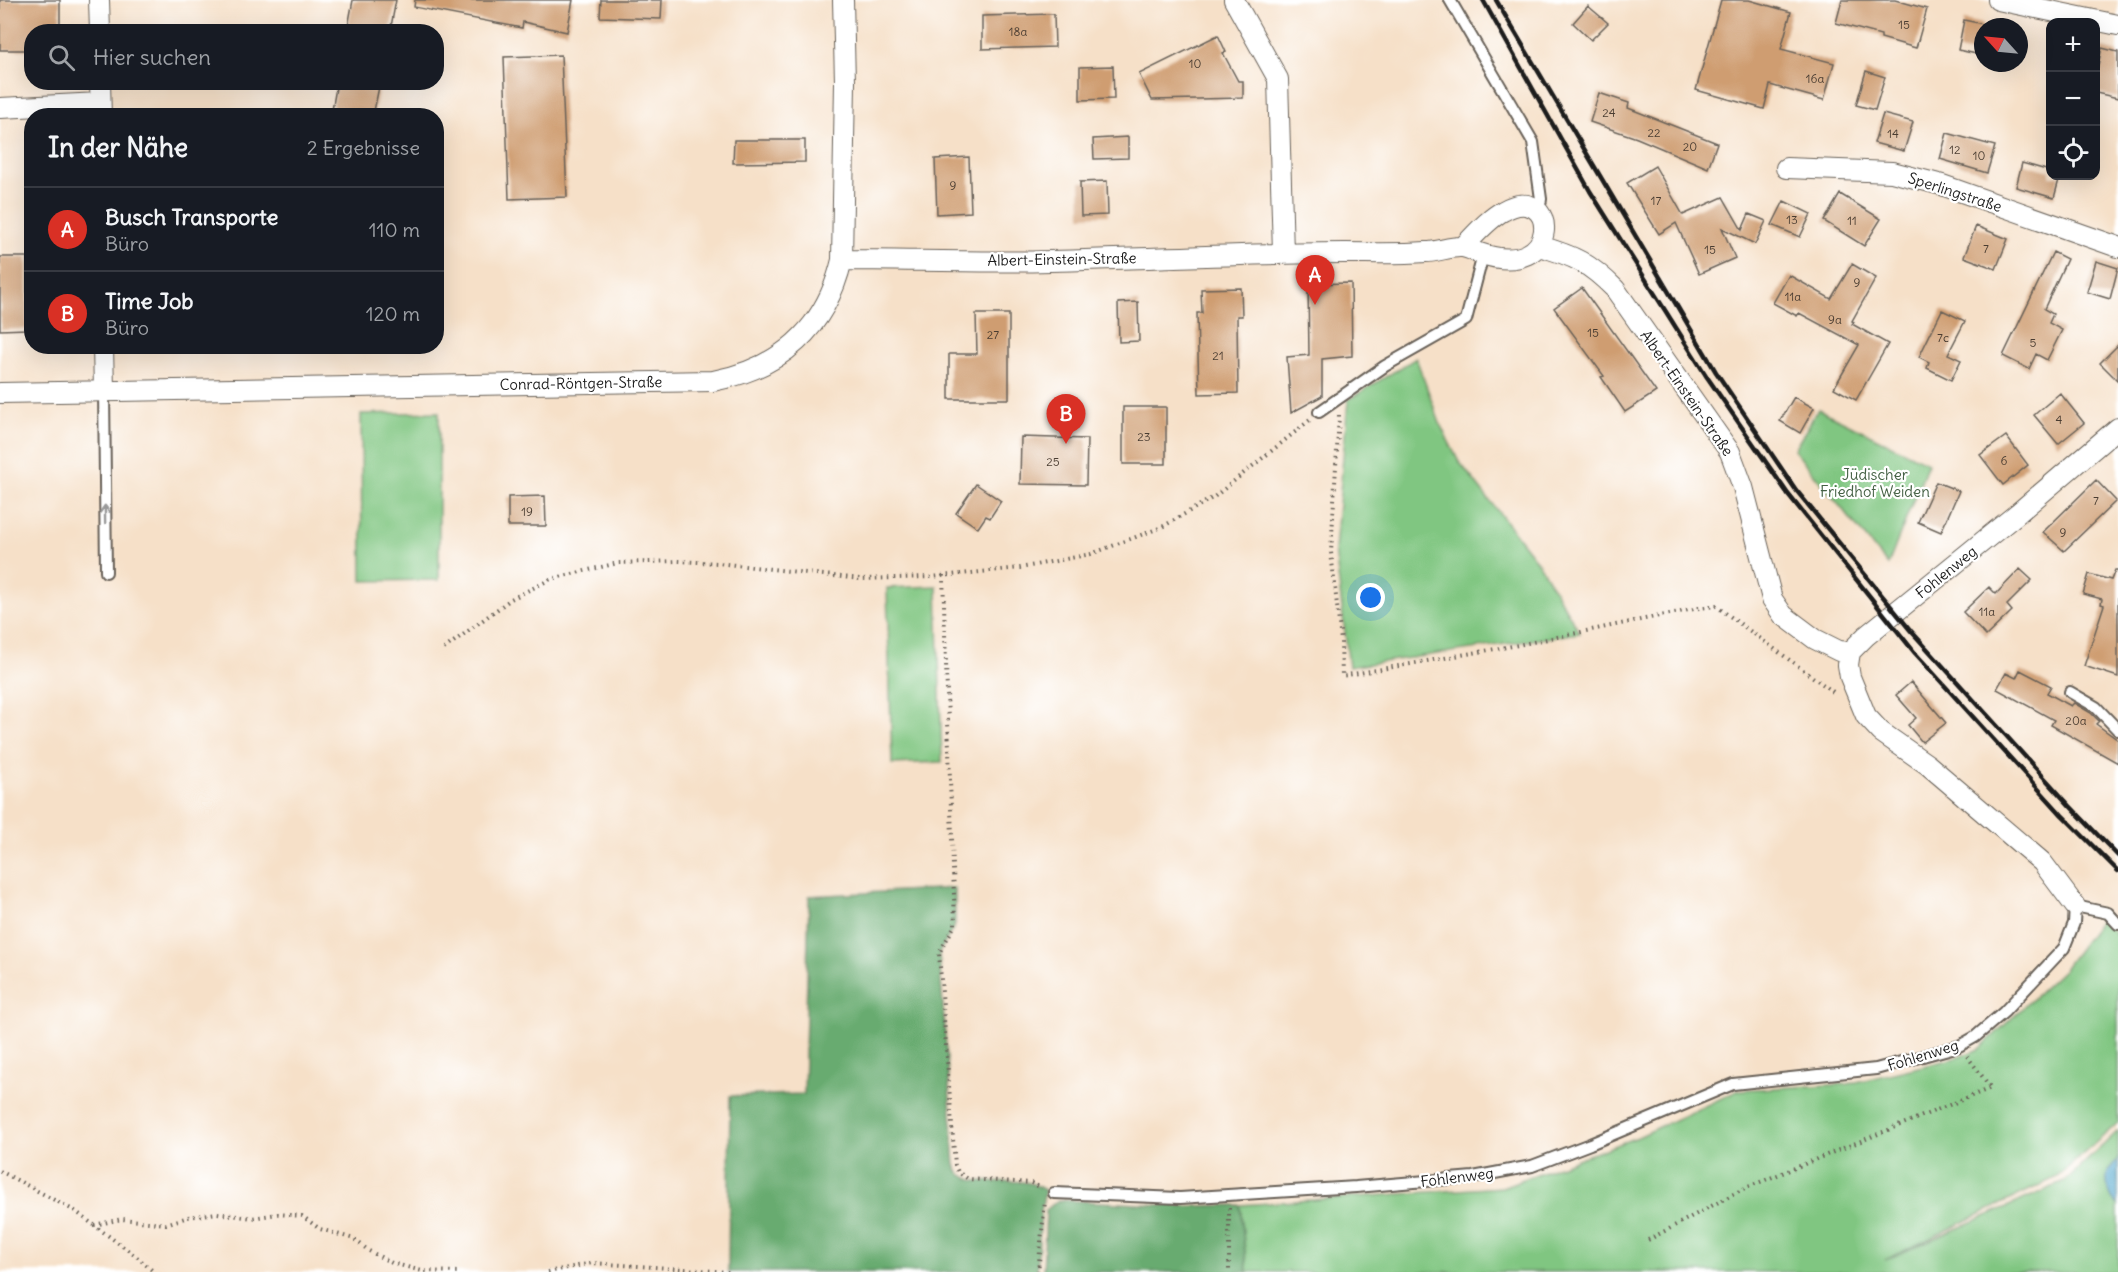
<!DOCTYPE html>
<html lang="de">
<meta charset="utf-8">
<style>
:root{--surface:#171b24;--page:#20242c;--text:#f1f3f6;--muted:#9ea1a6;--line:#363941;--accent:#d93025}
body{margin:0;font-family:Delius,sans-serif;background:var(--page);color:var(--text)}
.controls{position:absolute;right:18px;top:18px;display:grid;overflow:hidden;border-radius:12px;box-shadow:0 6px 24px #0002}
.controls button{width:54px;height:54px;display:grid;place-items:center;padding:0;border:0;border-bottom:2px solid var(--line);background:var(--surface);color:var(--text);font:30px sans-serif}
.compass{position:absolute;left:1974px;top:18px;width:54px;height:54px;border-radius:50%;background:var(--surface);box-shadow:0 6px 24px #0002;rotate:297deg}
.you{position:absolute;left:1371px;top:598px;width:21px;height:21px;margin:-15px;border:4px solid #fff;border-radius:50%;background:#1a73e8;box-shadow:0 0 0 9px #1a73e833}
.badge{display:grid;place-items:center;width:39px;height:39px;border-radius:50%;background:var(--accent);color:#fff;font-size:20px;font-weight:700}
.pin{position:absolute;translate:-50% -50px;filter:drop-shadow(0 2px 3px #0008)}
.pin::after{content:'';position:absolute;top:32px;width:21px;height:18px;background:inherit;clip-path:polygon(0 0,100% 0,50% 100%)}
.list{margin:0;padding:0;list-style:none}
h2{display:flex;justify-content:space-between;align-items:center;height:78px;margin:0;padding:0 24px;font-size:26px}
h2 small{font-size:20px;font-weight:400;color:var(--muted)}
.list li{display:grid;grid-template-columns:39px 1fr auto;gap:18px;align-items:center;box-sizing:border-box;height:84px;padding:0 24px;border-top:2px solid var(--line)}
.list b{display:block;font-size:22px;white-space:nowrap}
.list p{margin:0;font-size:20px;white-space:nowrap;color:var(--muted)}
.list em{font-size:20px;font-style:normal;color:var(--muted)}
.icon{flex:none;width:33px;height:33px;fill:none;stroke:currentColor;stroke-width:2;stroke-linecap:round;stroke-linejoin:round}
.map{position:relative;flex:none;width:2118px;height:1272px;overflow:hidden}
.search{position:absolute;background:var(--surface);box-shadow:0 6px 24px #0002;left:24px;top:24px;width:420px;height:66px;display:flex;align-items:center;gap:15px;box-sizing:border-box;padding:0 21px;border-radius:24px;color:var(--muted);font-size:22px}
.panel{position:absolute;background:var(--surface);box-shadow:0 6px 24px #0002;left:24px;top:108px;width:420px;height:246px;border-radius:24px}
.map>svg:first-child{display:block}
.green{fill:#80c681;stroke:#4e714e;stroke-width:1.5}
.forest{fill:#68ab6f;stroke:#426446;stroke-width:1.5}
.water{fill:#50a6cc;stroke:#366174;stroke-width:1.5}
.building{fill:#cf9d71}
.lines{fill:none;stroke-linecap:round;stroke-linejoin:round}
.service-casing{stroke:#686158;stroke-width:14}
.minor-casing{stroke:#686158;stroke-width:22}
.path{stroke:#686158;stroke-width:4;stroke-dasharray:1.5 4.5;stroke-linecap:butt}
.service{stroke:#fff;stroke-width:10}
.minor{stroke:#fff;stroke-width:20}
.rail{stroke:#1c1c1c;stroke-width:4.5}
.oneway{stroke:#999}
.labels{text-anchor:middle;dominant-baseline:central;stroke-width:4.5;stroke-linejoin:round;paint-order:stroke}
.number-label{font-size:12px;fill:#493c31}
.street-label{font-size:15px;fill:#1c1c1c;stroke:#fff}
.park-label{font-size:15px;fill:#446044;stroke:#fff}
</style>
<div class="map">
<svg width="2118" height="1272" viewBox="0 0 2118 1272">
<rect width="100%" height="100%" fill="#fff"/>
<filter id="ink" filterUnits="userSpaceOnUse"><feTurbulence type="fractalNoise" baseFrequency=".0167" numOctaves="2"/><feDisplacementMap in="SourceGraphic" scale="12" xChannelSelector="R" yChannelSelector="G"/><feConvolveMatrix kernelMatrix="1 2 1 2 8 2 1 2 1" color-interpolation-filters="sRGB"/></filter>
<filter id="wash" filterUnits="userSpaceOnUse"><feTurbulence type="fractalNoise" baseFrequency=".008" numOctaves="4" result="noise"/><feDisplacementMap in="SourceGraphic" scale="24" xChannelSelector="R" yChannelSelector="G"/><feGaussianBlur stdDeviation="1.35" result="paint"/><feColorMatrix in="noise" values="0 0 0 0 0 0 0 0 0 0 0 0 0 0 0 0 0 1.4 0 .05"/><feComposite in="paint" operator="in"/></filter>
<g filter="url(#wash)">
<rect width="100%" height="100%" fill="#f6e0c8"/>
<path class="green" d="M 1416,358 L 1441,426 L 1458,460 L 1539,564 L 1580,633 L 1349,667 L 1335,550 L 1348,400 Z
M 1818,409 L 1928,463 L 1888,565 L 1794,450 Z
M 439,412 L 439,580 L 362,581 L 361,414 Z
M 937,586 L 942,762 L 892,764 L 887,588 Z
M 2102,918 L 2118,936 L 2118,1123 L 2057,1177 L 1885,1260 L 2064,1182 L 2118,1131 L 2118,1272 L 1247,1272 L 1240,1205 L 1502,1187 L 1640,1136 L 1739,1090 L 1848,1084 L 1956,1058 L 1979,1049 L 2063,970 Z"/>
<path class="forest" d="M 955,888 L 955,925 L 939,953 L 955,1165 C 965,1193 1010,1175 1033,1184 C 1037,1185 1041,1188 1045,1190 L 1041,1212 L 1037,1272 L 728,1272 L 730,1096 L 804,1094 L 809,896 Z
M 1058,1200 L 1183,1206 L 1240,1205 L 1247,1272 L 1043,1272 L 1046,1210 Z"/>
<path class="water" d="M 2118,1159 L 2118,1205 C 2110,1198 2104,1182 2108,1172 C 2110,1167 2115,1163 2118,1159 Z"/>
<g id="blocks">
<path class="building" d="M 0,0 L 60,0 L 60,32 L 32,32 L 32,50 L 0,50 Z
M 353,0 L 396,0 L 390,32 L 347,32 Z
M 415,0 L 573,0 L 567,32 L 523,22 L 522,28 L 414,7 Z
M 601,0 L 662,0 L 661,19 L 600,17 Z
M 1721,0 L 1749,0 L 1791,12 L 1781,49 L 1834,63 L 1824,100 L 1770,85 L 1764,109 L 1696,90 Z
M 1842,0 L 1895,0 L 1927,9 L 1916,48 L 1881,38 L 1881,35 L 1836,23 Z
M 1588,6 L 1608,23 L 1591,40 L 1573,23 Z
M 1054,14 L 1055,47 L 982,49 L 982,16 Z
M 1964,20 L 1983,24 L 1981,55 L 1958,50 Z
M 1218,35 L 1226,52 L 1223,53 L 1238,81 L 1243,81 L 1243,98 L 1152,100 L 1139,74 Z
M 2102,48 L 2118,52 L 2118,98 L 2096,93 L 2096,74 Z
M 561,55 L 567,197 L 509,199 L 504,57 Z
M 1113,66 L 1114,99 L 1080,100 L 1080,67 Z
M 1866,71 L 1885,77 L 1875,110 L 1856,105 Z
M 337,82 L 380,82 L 373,116 L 331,116 Z
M 1599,93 L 1629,103 L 1628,108 L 1717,143 L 1708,168 L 1637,138 L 1590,122 Z
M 1883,114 L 1913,122 L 1904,151 L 1874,143 Z
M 1947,133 L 1995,146 L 1987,173 L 1940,159 Z
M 1128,137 L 1128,158 L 1094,159 L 1093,139 Z
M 734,140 L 805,140 L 805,162 L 733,163 Z
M 969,157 L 971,212 L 937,214 L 935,159 Z
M 2022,163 L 2050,171 L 2050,176 L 2060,176 L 2054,198 L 2016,187 Z
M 1655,166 L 1683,215 L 1723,197 L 1742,230 L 1749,214 L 1766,221 L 1755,244 L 1722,228 L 1735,258 L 1699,274 L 1676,223 L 1659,234 L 1627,183 Z
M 1107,181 L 1108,215 L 1081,216 L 1080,182 Z
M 1840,194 L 1881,219 L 1864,246 L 1824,221 Z
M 1784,201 L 1811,214 L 1800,237 L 1772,225 Z
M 1976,226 L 2008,239 L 1996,269 L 1964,257 Z
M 2053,252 L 2067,259 L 2044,309 L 2053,314 L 2049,323 L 2062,330 L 2047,360 L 2036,354 L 2029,369 L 2003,356 Z
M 0,257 L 27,257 L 27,329 L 0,330 Z
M 2096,261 L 2118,268 L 2110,299 L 2087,292 Z
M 1852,264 L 1876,278 L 1852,321 L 1854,322 L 1852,324 L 1888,344 L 1856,400 L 1834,388 L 1859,345 L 1799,313 L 1797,316 L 1773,303 L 1789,275 L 1831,299 Z
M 1351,283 L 1352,356 L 1322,359 L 1322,396 L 1291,413 L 1287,357 L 1309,355 L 1308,284 Z
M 1241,288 L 1242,316 L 1237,316 L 1238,393 L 1199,394 L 1197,313 L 1202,313 L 1201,289 Z
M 1582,288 L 1656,392 L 1625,412 L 1601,377 L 1604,376 L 1554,308 Z
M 1138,302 L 1139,341 L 1119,342 L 1118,303 Z
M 1942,310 L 1965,321 L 1948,354 L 1961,360 L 1951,380 L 1927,368 L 1929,362 L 1919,357 Z
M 976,314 L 1009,314 L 1009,399 L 949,399 L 949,354 L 977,354 Z
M 2118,345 L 2118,381 L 2100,363 Z
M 2060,393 L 2084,423 L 2058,444 L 2034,415 Z
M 1794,397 L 1814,408 L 1800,433 L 1780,421 Z
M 1123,407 L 1166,407 L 1166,464 L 1123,464 Z
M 2006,436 L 2028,465 L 2003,485 L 1980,455 Z
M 1021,437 L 1087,439 L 1086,485 L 1020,484 Z
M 2096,480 L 2116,501 L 2064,551 L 2043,532 Z
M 1936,482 L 1959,491 L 1941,532 L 1918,522 Z
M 976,484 L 1001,501 L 990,518 L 986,516 L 978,528 L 956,513 Z
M 545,496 L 546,526 L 508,526 L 508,497 Z
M 2020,569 L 2032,580 L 2007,605 L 2012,611 L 1986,636 L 1963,612 L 1989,587 L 1996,594 Z
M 2115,570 L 2118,570 L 2118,677 L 2084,666 L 2104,605 L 2101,604 L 2102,599 L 2083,594 L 2089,574 L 2111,580 Z
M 2020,670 L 2051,686 L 2047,693 L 2071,706 L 2074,703 L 2091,713 L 2099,721 L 2096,724 L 2118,740 L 2118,763 L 2051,725 L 2054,720 L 1997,689 L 2006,673 L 2016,678 Z
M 1911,682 L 1946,723 L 1922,742 L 1908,725 L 1916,718 L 1896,695 Z"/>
</g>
</g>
<g filter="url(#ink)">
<use href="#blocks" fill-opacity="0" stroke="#686158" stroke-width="1.5"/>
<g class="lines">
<g class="service-casing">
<path id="service" d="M 1450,0 L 1533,142 L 1541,199 L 1539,212
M 104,390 L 106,572
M 1319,412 L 1385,366 L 1466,320 L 1483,255
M 2070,692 L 2096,707 L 2118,730
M 1054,1193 L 1180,1198 L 1356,1187 L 1473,1177 L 1532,1166 L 1590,1144 L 1733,1084 L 1876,1069 L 1959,1046 L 1975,1037 L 2004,1012 L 2064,948 L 2074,923 L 2075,906 L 2108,913 L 2118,924"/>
</g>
<g class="minor-casing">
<path id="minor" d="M 99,0 L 100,32
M 1234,0 L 1278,79 L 1283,253
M 1998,0 L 2118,25
M 100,82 L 101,116
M 0,108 L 100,103
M 1786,168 L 1892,172 L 1942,185 L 2118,247
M 1539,246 C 1575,256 1589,263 1615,289 L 1730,452 L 1743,487 L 1772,599 L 1783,615 L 1815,639 L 1839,651 L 1850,652
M 842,260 C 911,260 981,263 1050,261 C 1148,259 1246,253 1345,253 C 1372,253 1399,254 1426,252 C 1438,252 1451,246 1462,247 C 1468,248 1474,251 1479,253 C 1565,283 1558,179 1503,211 C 1488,219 1475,235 1463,247
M 103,346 L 104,390
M 0,393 L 713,381 C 781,368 826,328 842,260 L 845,82 L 843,0
M 2075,906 L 2042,862 L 1928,765 L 1881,732 L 1866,716 L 1850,677 L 1848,665 L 1850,652 L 1866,636 L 2018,513 L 2118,428"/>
</g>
<path class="path" d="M 1339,415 L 1331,552 L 1341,641 L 1342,676 L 1518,645 L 1699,608 L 1716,606 L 1836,694
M 943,575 L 955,925 L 939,953 L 955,1165 L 958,1172 L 968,1179 L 1031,1183 L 1042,1188
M 444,649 L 511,599 L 551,579 L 618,563 L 678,561 L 718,563 L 860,579 L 931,577 L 1020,568 L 1091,554 L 1162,527 L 1214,497 L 1310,420
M 0,1171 L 75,1211 L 137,1257 L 154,1272
M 1229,1208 L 1229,1272
M 94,1225 L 122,1219 L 166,1224 L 188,1217 L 217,1213 L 252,1218 L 278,1214 L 302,1216 L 320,1229 L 354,1239 L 369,1251 L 392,1263 L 422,1271 L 460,1272
M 1648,1240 L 1743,1189 L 1991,1088 L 1967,1056
M 548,1272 L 592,1263 L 730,1272
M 1038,1272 L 1045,1201"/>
<use href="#service" class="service"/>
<use href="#minor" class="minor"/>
<path class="rail" d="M 1483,0 L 1590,191 L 1707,377 L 1788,494 L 1915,653 L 2062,815 L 2118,871
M 1496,0 L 1716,372 L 1796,490 L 1911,631 L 2070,806 L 2118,856"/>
</g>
<defs><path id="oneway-shaft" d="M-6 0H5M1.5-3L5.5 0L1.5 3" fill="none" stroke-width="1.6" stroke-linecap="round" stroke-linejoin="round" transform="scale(1.5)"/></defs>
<use class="oneway" href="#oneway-shaft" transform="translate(105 514) rotate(-91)"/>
</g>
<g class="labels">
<g class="number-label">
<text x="1904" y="24">15</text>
<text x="1018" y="31">18a</text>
<text x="1195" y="63">10</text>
<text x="1815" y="78">16a</text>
<text x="1609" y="112">24</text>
<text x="1654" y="132">22</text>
<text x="1893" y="133">14</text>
<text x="1690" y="146">20</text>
<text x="1955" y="149">12</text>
<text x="1979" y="155">10</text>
<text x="953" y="185">9</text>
<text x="1656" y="200">17</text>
<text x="1792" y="219">13</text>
<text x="1852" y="220">11</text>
<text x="1986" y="248">7</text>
<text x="1710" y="249">15</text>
<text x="1857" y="282">9</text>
<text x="1793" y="296">11a</text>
<text x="1835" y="319">9a</text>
<text x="1593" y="332">15</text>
<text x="993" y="334">27</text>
<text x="1943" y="337">7c</text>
<text x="2033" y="342">5</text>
<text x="1218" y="355">21</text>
<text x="2059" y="419">4</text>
<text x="1144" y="436">23</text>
<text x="2004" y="460">6</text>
<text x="1053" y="461">25</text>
<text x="2096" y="500">7</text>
<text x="527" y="511">19</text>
<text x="2063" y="532">9</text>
<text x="1987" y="611">11a</text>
<text x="2076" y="720">20a</text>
</g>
<g class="street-label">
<text transform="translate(1955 192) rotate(18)">Sperlingstraße</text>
<text transform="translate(1062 259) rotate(-1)">Albert-Einstein-Straße</text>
<text transform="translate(581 383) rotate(-1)">Conrad-Röntgen-Straße</text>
<text transform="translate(1687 393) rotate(55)">Albert-Einstein-Straße</text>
<text transform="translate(1946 572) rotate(-39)">Fohlenweg</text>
<text transform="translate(1923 1055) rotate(-17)">Fohlenweg</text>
<text transform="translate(1457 1177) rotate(-7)">Fohlenweg</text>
</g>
<g class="park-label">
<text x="1875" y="474">Jüdischer<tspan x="1875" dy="17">Friedhof Weiden</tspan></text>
</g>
</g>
</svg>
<div class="controls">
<button>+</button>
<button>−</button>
<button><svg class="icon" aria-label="locate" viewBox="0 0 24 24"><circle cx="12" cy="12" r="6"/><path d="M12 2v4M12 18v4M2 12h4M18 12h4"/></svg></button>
</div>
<svg class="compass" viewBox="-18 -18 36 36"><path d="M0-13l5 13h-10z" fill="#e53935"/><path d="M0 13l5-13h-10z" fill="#9ea1a6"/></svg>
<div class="you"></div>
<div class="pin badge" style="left:1315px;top:305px">A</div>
<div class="pin badge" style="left:1066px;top:444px">B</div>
<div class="search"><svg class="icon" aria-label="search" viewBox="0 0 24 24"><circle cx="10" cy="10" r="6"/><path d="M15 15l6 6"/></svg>Hier suchen</div>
<section class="panel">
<h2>In der Nähe<small>2 Ergebnisse</small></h2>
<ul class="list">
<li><span class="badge">A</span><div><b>Busch Transporte</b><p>Büro</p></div><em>110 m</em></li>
<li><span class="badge">B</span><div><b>Time Job</b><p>Büro</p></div><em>120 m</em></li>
</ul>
</section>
</div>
